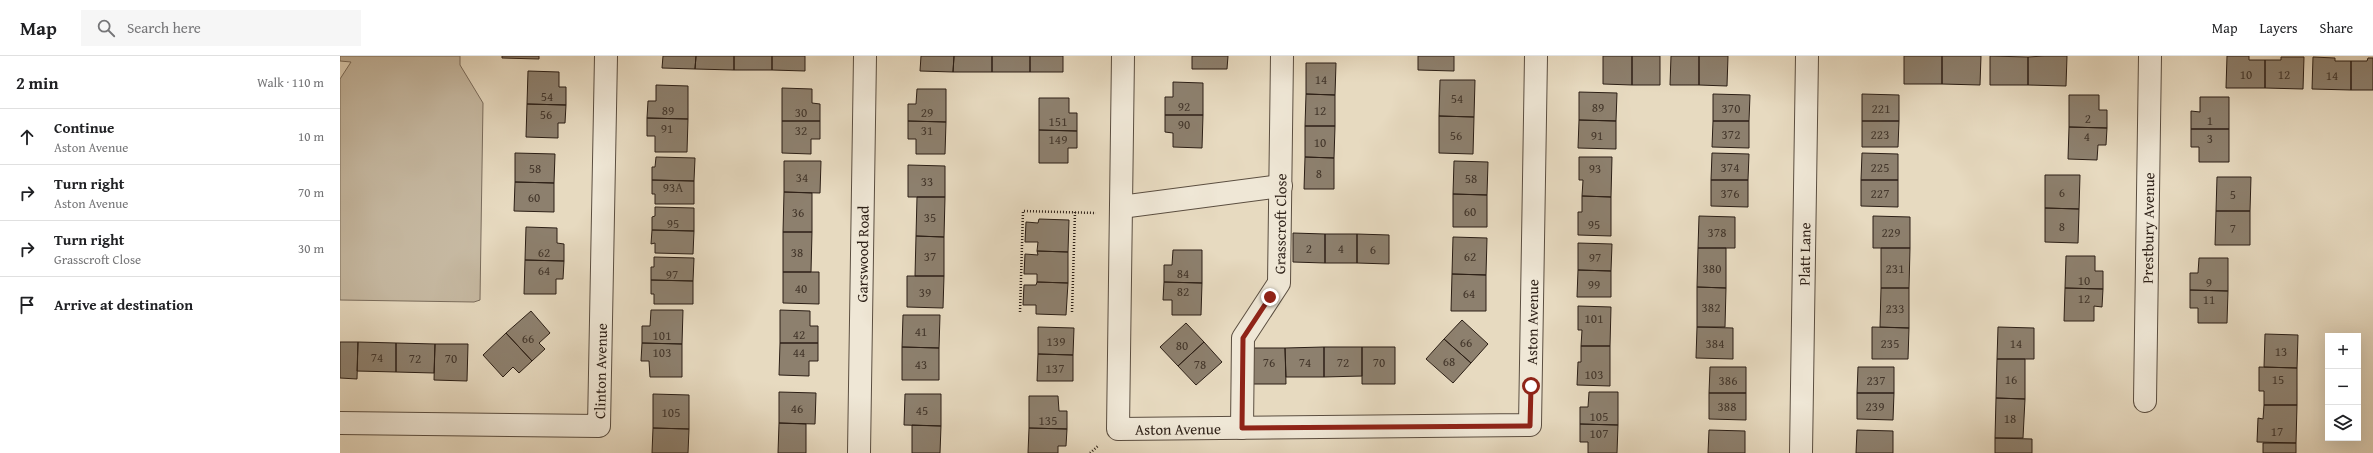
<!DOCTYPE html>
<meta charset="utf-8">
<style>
:root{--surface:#fff;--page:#f6f6f6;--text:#202124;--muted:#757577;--line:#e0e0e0}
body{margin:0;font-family:"Gentium Book Plus",serif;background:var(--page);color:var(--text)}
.controls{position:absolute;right:12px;bottom:12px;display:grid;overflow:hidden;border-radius:0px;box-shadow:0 4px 16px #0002}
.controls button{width:36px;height:36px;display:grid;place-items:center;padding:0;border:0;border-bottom:1px solid var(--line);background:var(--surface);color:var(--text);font:20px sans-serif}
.stop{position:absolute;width:12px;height:12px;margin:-9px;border:3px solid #8f2418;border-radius:50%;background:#fff}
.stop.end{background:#8f2418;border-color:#fff;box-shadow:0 1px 4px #0008}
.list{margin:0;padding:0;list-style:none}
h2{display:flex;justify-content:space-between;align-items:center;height:52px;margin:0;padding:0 16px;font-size:17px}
h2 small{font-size:13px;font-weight:400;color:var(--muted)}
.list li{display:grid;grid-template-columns:26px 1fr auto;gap:12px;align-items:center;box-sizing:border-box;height:56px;padding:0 16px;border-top:1px solid var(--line)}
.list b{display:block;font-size:15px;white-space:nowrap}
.list p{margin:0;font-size:13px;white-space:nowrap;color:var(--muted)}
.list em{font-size:13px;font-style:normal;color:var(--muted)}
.icon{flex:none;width:22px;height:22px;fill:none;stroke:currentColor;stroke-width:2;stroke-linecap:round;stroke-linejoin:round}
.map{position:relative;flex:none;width:2033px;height:397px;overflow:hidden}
header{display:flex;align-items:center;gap:24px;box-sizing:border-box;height:56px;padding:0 20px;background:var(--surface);border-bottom:1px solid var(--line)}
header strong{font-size:19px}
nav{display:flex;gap:22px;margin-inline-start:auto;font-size:14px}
.search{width:280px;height:36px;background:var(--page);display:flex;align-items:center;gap:10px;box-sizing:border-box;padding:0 14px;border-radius:0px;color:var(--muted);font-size:15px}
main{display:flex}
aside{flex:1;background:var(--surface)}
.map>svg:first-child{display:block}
.green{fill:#c7baa3;stroke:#7a6c5c}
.building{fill:#8d806e;stroke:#2c1f16}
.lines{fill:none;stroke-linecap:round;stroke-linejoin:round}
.minor-casing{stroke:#5b4e40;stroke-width:24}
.tertiary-casing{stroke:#5b4e40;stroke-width:24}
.path{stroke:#2c1f16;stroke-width:2.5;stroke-dasharray:1 2;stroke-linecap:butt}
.minor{stroke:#efe7d6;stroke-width:22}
.tertiary{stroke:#efe7d6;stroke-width:22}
.route{stroke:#8f2418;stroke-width:5}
.labels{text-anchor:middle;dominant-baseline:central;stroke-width:3.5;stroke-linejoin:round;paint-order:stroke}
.number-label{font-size:13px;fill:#44372c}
.street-label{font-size:15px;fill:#2c1f16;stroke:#efe7d6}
</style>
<header>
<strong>Map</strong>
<div class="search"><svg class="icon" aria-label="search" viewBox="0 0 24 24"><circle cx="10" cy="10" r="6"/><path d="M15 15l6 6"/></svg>Search here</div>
<nav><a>Map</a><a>Layers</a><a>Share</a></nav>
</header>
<main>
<aside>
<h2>2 min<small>Walk · 110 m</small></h2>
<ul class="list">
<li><svg class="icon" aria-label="ahead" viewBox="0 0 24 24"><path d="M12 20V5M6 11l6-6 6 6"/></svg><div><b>Continue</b><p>Aston Avenue</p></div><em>10 m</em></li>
<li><svg class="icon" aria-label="right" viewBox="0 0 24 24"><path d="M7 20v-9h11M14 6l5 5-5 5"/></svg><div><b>Turn right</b><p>Aston Avenue</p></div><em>70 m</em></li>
<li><svg class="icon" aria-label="right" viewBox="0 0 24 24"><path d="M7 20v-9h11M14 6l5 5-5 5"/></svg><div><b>Turn right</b><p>Grasscroft Close</p></div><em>30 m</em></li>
<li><svg class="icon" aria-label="arrive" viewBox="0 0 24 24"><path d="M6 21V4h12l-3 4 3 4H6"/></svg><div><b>Arrive at destination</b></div></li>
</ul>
</aside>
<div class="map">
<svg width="2033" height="397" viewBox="0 0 2033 397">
<rect width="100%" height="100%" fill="#e7dac0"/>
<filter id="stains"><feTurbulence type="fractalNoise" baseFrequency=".005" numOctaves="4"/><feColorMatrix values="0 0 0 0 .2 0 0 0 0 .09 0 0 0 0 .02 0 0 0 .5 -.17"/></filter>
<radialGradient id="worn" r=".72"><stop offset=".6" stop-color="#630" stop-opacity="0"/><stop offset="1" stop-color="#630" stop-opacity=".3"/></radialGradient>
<path class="green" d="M 0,0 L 120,0 L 120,9 L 143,47 L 140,244 L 134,246 L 0,244 L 0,23 L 11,6 L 0,5 Z"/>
<path class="building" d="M 162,0 L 199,0 L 199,3 L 162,2 Z
M 323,0 L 356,0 L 355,13 L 322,12 Z
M 356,0 L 394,0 L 394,14 L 355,13 Z
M 394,0 L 432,0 L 432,14 L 394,14 Z
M 432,0 L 465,0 L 465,15 L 432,14 Z
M 581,0 L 614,0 L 613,16 L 580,15 Z
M 614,0 L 652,0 L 652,16 L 613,16 Z
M 652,0 L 690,0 L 690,16 L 652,16 Z
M 690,0 L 723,0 L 723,16 L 690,16 Z
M 852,0 L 888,0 L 887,13 L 852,13 Z
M 1078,0 L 1114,0 L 1114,15 L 1078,14 Z
M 1263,0 L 1292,0 L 1292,29 L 1263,28 Z
M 1292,0 L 1320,0 L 1320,29 L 1292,29 Z
M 1331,0 L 1359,0 L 1359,29 L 1330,29 Z
M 1359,0 L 1388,0 L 1387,30 L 1359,29 Z
M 1564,0 L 1602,0 L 1602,28 L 1564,28 Z
M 1602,0 L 1641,0 L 1640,29 L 1602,28 Z
M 1650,0 L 1688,1 L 1688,29 L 1650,29 Z
M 1704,0 L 1727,0 L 1726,30 L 1688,29 L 1688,1 Z
M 1887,0 L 1909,0 L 1909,4 L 1925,4 L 1925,32 L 1886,32 Z
M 1941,1 L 1964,1 L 1963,33 L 1925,32 L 1925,4 L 1941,4 Z
M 1973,1 L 1995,2 L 1995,5 L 2011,5 L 2011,34 L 1972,33 Z
M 2028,2 L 2033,2 L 2033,34 L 2011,34 L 2011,5 L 2027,5 Z
M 966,7 L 996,7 L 995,39 L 966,38 Z
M 188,15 L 219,16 L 219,31 L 226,31 L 226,49 L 187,48 Z
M 1100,24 L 1135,24 L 1134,61 L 1099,60 Z
M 833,26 L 863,27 L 863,59 L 825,59 L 825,41 L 833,41 Z
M 316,29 L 348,30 L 348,63 L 307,62 L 308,45 L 316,45 Z
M 442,32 L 472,33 L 472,47 L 480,48 L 480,65 L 442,65 Z
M 577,33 L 606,33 L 606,66 L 568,65 L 568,48 L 576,48 Z
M 1239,36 L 1277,37 L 1276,65 L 1239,64 Z
M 966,38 L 995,39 L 995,70 L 965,70 Z
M 1373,38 L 1410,39 L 1409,65 L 1373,65 Z
M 1522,38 L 1559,39 L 1559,65 L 1522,65 Z
M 1729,39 L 1759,39 L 1759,54 L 1767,54 L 1767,72 L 1729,71 Z
M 1860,41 L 1889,41 L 1889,73 L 1851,73 L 1851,55 L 1860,56 Z
M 699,42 L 729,42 L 729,57 L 737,57 L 737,75 L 699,74 Z
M 187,48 L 226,49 L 225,67 L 218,67 L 218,82 L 186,81 Z
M 825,59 L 863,59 L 862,92 L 833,91 L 833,77 L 825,76 Z
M 1099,60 L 1134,61 L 1133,98 L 1099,97 Z
M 307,62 L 348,63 L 347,96 L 315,96 L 315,80 L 307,80 Z
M 1239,64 L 1276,65 L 1276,93 L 1238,92 Z
M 442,65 L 480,65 L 480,83 L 471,83 L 471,98 L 442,97 Z
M 568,65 L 606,66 L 605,98 L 576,98 L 576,83 L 568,83 Z
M 1373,65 L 1409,65 L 1409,92 L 1372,91 Z
M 1522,65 L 1559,65 L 1558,91 L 1522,91 Z
M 965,70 L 995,70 L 994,102 L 965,101 Z
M 1729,71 L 1767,72 L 1766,89 L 1758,89 L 1757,104 L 1728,103 Z
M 1851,73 L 1889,73 L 1889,106 L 1859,106 L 1859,91 L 1851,91 Z
M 699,74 L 737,75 L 737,92 L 728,92 L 728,107 L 699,107 Z
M 175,97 L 215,98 L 214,127 L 175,126 Z
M 1372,97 L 1409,98 L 1408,124 L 1371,124 Z
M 1522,97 L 1558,98 L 1558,124 L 1521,124 Z
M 316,101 L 355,102 L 354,125 L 312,124 L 312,111 L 315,111 Z
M 965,101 L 994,102 L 994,133 L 964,133 Z
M 1239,101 L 1272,101 L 1271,141 L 1242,140 L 1243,124 L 1239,124 Z
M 444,105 L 481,105 L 480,137 L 444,136 Z
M 1114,105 L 1148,106 L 1147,139 L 1113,138 Z
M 568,109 L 605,110 L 605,141 L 568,141 Z
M 1705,119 L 1740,119 L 1739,153 L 1705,152 Z
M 1877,121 L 1911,121 L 1910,155 L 1876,155 Z
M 312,124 L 354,125 L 354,148 L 315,148 L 315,138 L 312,138 Z
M 1371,124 L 1408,124 L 1408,151 L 1371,150 Z
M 1521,124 L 1558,124 L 1558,151 L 1521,150 Z
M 175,126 L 214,127 L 214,156 L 174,155 Z
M 444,136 L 472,137 L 472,176 L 443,176 Z
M 1113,138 L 1147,139 L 1147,171 L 1113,171 Z
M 1242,140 L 1271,141 L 1271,180 L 1238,179 L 1238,156 L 1242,156 Z
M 577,141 L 605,141 L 604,181 L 576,180 Z
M 315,151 L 354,152 L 354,175 L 312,174 L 312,161 L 315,160 Z
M 1705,152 L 1739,153 L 1738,187 L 1705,186 Z
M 1876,155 L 1910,155 L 1910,189 L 1875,189 Z
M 1359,160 L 1395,161 L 1395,192 L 1358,192 Z
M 1533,160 L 1570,161 L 1570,192 L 1533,192 Z
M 699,163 L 729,164 L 728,196 L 697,195 L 698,186 L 685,186 L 686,166 L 698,167 Z
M 186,171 L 217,172 L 217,187 L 224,188 L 224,205 L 185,204 Z
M 312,174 L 354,175 L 353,198 L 315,197 L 315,187 L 311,188 Z
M 443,176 L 472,176 L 471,216 L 443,216 Z
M 953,177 L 985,178 L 985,207 L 953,206 Z
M 985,178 L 1017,178 L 1017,207 L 985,207 Z
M 1017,178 L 1049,179 L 1049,208 L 1017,207 Z
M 576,180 L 604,181 L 604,220 L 575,220 Z
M 1113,181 L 1147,182 L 1146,219 L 1112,218 Z
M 1238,187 L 1272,188 L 1271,215 L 1238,214 Z
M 1358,192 L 1386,192 L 1386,232 L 1357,231 Z
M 1541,192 L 1570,192 L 1569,232 L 1541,232 Z
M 833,194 L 862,194 L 862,227 L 824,226 L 824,209 L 832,209 Z
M 697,195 L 728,196 L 728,227 L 697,226 L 697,218 L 684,218 L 685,198 L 698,199 Z
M 1726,200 L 1755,200 L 1755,215 L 1763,215 L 1763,233 L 1725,232 Z
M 314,201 L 354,202 L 353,225 L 311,224 L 311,211 L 314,211 Z
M 1859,202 L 1888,202 L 1888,235 L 1850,234 L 1850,217 L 1858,217 Z
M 185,204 L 224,205 L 223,223 L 216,223 L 216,238 L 184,238 Z
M 1238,214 L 1271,215 L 1271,241 L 1237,241 Z
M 443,216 L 479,216 L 479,248 L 443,247 Z
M 1112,218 L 1146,219 L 1146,255 L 1111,255 Z
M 567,220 L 604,220 L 603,252 L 567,251 Z
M 311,224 L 353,225 L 353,248 L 314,248 L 314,238 L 311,238 Z
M 697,226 L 728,227 L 726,259 L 696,258 L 696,249 L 683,249 L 684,229 L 696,229 Z
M 824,226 L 862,227 L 861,259 L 832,259 L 832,244 L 823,244 Z
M 1357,231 L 1386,232 L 1385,271 L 1357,271 Z
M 1541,232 L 1569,232 L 1569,272 L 1540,271 Z
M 1725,232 L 1763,233 L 1762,251 L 1754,250 L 1754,265 L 1724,265 Z
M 1850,234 L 1888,235 L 1887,267 L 1858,267 L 1858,252 L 1850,252 Z
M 1238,250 L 1271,251 L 1270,290 L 1241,290 L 1242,274 L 1238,274 Z
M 311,254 L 343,254 L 342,288 L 302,287 L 302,270 L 310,270 Z
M 440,254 L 470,255 L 470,270 L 478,270 L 478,287 L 440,287 Z
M 191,255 L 210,277 L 199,287 L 205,293 L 192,305 L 166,277 Z
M 563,259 L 600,259 L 599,292 L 562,291 Z
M 1122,264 L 1148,288 L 1131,307 L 1104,283 Z
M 846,267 L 864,286 L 838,310 L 820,291 Z
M 698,271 L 734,272 L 733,299 L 698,298 Z
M 1357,271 L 1393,272 L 1393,303 L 1356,302 Z
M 1532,271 L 1569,272 L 1568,303 L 1532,303 Z
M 1658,271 L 1694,272 L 1694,303 L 1657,303 Z
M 166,277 L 192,305 L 179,317 L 173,311 L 163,321 L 143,299 Z
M 1925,278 L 1958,279 L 1957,312 L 1924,311 Z
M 1104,283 L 1131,307 L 1113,327 L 1086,303 Z
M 0,286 L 18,286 L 17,323 L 0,322 Z
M 18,286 L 56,287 L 56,316 L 17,315 Z
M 864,286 L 882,306 L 856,329 L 838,310 Z
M 56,287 L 95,288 L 94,317 L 56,316 Z
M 302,287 L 342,288 L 342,321 L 310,321 L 309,305 L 301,305 Z
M 440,287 L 478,287 L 478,305 L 469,305 L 469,320 L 439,319 Z
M 95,288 L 128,288 L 127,325 L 94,324 Z
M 1241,290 L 1270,290 L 1270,330 L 1237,329 L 1238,306 L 1241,306 Z
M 562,291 L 599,292 L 599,324 L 562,324 Z
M 984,291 L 984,321 L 946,321 L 945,292 Z
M 984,291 L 1022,291 L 1022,320 L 984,321 Z
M 1022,291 L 1055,291 L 1055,328 L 1022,328 Z
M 912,292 L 945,292 L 946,328 L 913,328 Z
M 698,298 L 733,299 L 733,325 L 697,325 Z
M 1657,303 L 1685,303 L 1685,343 L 1656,342 Z
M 1370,311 L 1406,311 L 1406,337 L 1369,337 Z
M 1518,311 L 1554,311 L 1554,337 L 1517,337 Z
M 1919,311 L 1957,312 L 1957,349 L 1924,349 L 1924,335 L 1919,335 Z
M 439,336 L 476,337 L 475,368 L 439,367 Z
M 1249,336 L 1278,336 L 1278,369 L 1240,368 L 1240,351 L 1248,351 Z
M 1369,337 L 1406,337 L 1406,364 L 1369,363 Z
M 1517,337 L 1554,337 L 1553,364 L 1517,363 Z
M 313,338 L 349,339 L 349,373 L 313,372 Z
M 565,338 L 601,338 L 601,370 L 564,369 Z
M 689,340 L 718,340 L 719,355 L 727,355 L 727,373 L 689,372 Z
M 1656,342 L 1685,343 L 1683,382 L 1655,382 Z
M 1924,349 L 1957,349 L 1956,387 L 1917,386 L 1918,362 L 1923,363 Z
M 439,367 L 466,368 L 466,397 L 438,397 Z
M 1240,368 L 1278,369 L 1277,397 L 1248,397 L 1248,386 L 1240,386 Z
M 572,369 L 601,370 L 600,397 L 572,397 Z
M 313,372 L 349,373 L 348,397 L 312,397 Z
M 689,372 L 727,373 L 726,390 L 718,390 L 718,397 L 688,397 Z
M 1369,374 L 1405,375 L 1405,397 L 1368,397 Z
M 1517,374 L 1553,375 L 1553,397 L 1516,397 Z
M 1655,382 L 1692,383 L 1692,397 L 1655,397 Z
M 1923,387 L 1956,387 L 1956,397 L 1923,397 Z"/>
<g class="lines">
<g class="minor-casing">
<g id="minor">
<path id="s1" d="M 783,0 L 778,373 L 1190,369 L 1196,0"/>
<path d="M 781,151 L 941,130"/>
<path id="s2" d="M 1805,345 L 1810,0"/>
<path id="s3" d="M 0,367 L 259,370 L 266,0"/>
<path id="s4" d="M 902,372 L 903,282 L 939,227 L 942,0"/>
<path id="s5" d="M 519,397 L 525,0"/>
</g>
</g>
<g class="tertiary-casing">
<g id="tertiary">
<path id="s6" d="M 1461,397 L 1467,0"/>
</g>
</g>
<path class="path" d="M 680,256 L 683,155 L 756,157
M 732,256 L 735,156
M 750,397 L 759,389"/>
<use href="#minor" class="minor"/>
<use href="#tertiary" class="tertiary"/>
</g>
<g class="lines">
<path class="route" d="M 930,241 L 903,282 L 902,372 L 1190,370 L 1191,330"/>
</g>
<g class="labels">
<g class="number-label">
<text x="1906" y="18">10</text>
<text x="1944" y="18">12</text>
<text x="1992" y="19">14</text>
<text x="981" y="23">14</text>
<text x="207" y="40">54</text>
<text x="1117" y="42">54</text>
<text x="844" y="50">92</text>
<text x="1258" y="51">89</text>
<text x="1391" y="52">370</text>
<text x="1541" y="52">221</text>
<text x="328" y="54">89</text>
<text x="980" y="54">12</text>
<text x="461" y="56">30</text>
<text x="587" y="56">29</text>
<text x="206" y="58">56</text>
<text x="1748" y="62">2</text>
<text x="1870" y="64">1</text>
<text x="718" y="65">151</text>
<text x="844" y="68">90</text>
<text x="327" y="72">91</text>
<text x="461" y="74">32</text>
<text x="587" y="74">31</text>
<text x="1391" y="78">372</text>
<text x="1540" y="78">223</text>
<text x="1116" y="79">56</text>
<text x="1257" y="79">91</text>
<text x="1747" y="80">4</text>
<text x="1870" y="82">3</text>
<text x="718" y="83">149</text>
<text x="980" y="86">10</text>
<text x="1390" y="111">374</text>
<text x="1540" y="111">225</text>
<text x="195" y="112">58</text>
<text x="1255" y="112">93</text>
<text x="979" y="117">8</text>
<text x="462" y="121">34</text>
<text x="1131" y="122">58</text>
<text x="587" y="125">33</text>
<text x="333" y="131">93A</text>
<text x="1722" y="136">6</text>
<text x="1390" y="137">376</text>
<text x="1540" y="137">227</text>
<text x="1893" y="138">5</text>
<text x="194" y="141">60</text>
<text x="1130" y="155">60</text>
<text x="458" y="156">36</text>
<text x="590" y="161">35</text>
<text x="333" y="167">95</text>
<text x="1254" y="168">95</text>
<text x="1722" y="170">8</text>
<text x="1893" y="172">7</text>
<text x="1377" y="176">378</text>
<text x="1551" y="176">229</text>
<text x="969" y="192">2</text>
<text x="1001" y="192">4</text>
<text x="1033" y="193">6</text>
<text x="204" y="196">62</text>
<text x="457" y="196">38</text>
<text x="590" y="200">37</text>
<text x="1130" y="200">62</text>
<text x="1255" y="201">97</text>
<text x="1372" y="212">380</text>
<text x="1555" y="212">231</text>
<text x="204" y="214">64</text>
<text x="843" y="217">84</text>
<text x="332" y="218">97</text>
<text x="1744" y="224">10</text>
<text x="1869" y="226">9</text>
<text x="1254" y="228">99</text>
<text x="461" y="232">40</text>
<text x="843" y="235">82</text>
<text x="585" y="236">39</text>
<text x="1129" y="237">64</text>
<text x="1744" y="242">12</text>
<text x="1869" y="243">11</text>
<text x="1371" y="251">382</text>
<text x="1555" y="252">233</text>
<text x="1254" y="262">101</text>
<text x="581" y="275">41</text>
<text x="459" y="278">42</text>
<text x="322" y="279">101</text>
<text x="188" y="282">66</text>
<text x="716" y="285">139</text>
<text x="1126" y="286">66</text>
<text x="1375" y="287">384</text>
<text x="1550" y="287">235</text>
<text x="1676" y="287">14</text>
<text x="842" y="289">80</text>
<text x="1941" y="295">13</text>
<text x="322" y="296">103</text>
<text x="459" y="296">44</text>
<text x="37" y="301">74</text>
<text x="75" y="302">72</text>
<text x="111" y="302">70</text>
<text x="1109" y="305">68</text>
<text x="929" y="306">76</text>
<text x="965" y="306">74</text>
<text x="1003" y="306">72</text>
<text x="1039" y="306">70</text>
<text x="581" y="308">43</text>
<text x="860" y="308">78</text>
<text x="715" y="312">137</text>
<text x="1254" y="318">103</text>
<text x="1671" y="323">16</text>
<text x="1938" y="323">15</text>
<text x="1388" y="324">386</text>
<text x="1536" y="324">237</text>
<text x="1387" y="350">388</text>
<text x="1535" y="350">239</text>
<text x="457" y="352">46</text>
<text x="582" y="354">45</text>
<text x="331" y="356">105</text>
<text x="1259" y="360">105</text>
<text x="1670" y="362">18</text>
<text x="708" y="364">135</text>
<text x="1937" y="375">17</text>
<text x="1259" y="377">107</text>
</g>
<g class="street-label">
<text stroke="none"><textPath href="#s4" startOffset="215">Grasscroft Close</textPath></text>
<text stroke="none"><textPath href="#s2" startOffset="173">Prestbury Avenue</textPath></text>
<text stroke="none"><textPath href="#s5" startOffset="199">Garswood Road</textPath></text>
<text stroke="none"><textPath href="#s6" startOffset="199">Platt Lane</textPath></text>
<text stroke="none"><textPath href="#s1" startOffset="888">Aston Avenue</textPath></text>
<text stroke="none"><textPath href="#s3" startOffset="314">Clinton Avenue</textPath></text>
<text stroke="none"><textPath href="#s1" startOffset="433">Aston Avenue</textPath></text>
</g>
</g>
<rect width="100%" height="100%" filter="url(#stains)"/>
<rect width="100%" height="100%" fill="url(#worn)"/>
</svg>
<div class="controls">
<button>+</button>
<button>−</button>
<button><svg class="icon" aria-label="layers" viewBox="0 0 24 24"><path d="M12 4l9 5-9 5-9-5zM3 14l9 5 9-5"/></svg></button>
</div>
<div class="stop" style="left:1191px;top:330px"></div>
<div class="stop end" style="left:930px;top:241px"></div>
</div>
</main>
